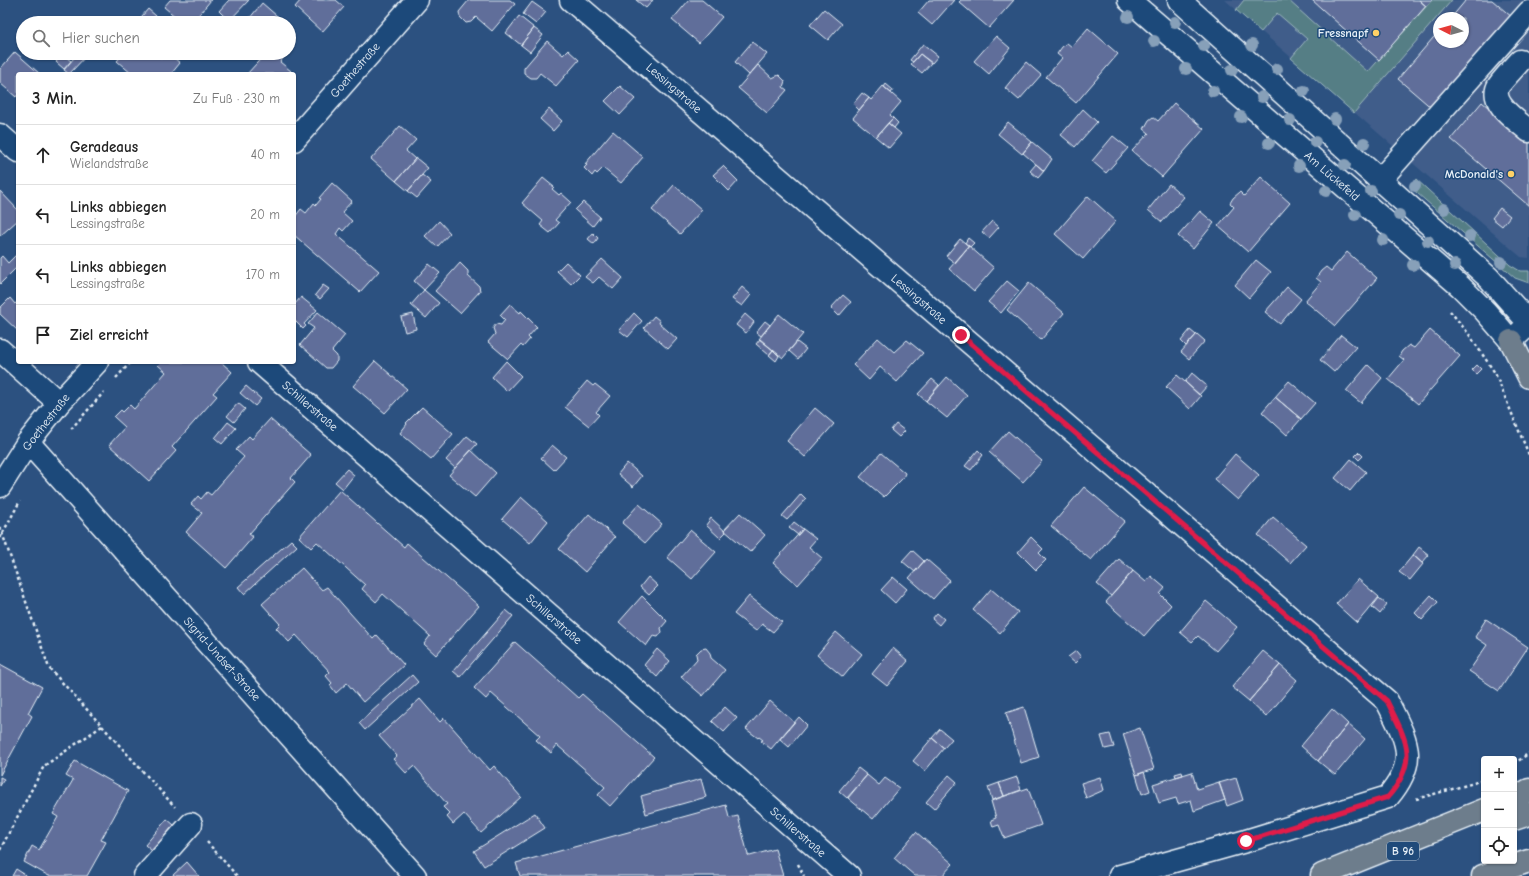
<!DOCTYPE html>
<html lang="de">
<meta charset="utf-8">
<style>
:root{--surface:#fff;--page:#f6f6f6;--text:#222;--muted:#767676;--line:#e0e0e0}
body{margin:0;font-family:"Comic Neue",sans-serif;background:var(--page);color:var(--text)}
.controls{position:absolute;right:12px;bottom:12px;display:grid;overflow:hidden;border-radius:4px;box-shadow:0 1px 3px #0004}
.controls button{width:36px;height:36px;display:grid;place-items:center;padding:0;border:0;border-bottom:1px solid var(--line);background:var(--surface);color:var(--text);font:20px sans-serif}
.compass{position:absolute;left:1433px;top:12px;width:36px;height:36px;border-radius:50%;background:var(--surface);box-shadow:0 1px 3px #0004;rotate:276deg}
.stop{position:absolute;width:12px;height:12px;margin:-9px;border:3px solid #e11d48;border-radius:50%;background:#fff}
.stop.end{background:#e11d48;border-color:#fff;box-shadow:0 1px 4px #0008}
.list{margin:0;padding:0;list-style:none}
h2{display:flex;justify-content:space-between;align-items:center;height:52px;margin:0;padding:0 16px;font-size:17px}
h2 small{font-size:13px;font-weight:400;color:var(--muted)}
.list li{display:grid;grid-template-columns:26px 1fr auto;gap:12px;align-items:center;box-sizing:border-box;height:60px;padding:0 16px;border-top:1px solid var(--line)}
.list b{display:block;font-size:15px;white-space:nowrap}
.list p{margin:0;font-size:13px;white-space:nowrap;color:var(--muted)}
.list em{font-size:13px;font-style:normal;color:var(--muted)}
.icon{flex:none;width:22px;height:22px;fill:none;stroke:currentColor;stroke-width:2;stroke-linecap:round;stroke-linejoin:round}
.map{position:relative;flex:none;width:1529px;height:876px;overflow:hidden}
.search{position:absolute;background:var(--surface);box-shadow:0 1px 3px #0004;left:16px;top:16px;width:280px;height:44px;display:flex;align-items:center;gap:10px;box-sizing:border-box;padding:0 14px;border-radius:22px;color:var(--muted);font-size:15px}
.panel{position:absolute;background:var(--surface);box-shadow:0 1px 3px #0004;left:16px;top:72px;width:280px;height:292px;border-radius:4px}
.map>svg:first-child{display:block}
.built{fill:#3f5d8a;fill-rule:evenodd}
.green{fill:#547e85;stroke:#9eb8be}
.building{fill:#606e9a;stroke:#e8f1f8}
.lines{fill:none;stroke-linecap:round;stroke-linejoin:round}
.minor-casing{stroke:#e8f1f8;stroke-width:25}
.highway-casing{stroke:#e8f1f8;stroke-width:25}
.path{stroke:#e8f1f8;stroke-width:2.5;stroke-dasharray:3 3;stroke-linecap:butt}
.minor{stroke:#1f4a7a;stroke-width:22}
.highway{stroke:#6d7d8c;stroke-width:22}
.tree{fill:#87a0b9}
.route{stroke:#e11d48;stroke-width:5}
.poi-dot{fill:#ffd166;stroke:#1f4a7a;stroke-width:1.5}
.labels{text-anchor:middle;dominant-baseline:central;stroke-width:3;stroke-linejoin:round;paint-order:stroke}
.shield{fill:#1f4a7a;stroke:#acbfd2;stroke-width:1}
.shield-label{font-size:11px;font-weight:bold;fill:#e8f1f8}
.poi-label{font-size:12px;font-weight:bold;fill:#e8f1f8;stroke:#1f4a7a;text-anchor:end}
.street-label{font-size:12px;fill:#e8f1f8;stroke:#1f4a7a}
</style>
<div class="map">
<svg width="1529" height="876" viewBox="0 0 1529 876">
<rect width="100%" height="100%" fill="#2c5180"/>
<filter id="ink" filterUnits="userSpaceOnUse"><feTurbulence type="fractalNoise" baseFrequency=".025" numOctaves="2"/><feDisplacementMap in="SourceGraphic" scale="8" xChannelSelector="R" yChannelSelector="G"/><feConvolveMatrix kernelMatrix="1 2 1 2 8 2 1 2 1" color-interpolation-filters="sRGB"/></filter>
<g filter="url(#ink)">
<path class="built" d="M 1225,0 L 1529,0 L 1529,258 L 1521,257 L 1515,252 ZM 1439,18 L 1463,18 L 1463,42 L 1439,42 Z"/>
<path class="green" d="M 1244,0 L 1288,0 L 1368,72 L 1432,0 L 1452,0 L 1354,113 L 1291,58 L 1307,39 L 1277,13 L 1261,32 L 1236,10 Z
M 1416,179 L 1510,265 L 1520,271 L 1529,271 L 1529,283 L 1515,278 L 1410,187 Z"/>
<path class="building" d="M 170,0 L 211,0 L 192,23 L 183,23 L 164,7 Z
M 229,0 L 249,0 L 229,21 L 219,11 Z
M 301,0 L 336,0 L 344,7 L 322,32 L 295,7 Z
M 469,0 L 510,0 L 515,4 L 492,31 L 476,17 L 471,22 L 466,23 L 460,17 L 459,12 Z
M 636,0 L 653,0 L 646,8 Z
M 689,0 L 702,0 L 722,17 L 699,43 L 672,20 Z
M 929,0 L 954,0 L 932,25 L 918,13 Z
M 961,0 L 1014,0 L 989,28 L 959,2 Z
M 1312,0 L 1419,0 L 1426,6 L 1379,60 Z
M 1419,0 L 1432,0 L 1426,6 Z
M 1466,0 L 1492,0 L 1513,18 L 1434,110 L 1398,79 L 1439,31 L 1439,42 L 1463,42 L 1463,18 L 1451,18 Z
M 532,2 L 546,12 L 536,24 L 523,14 Z
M 262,3 L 285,23 L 253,23 L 249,19 Z
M 148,9 L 164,23 L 136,23 Z
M 824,9 L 842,24 L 828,40 L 810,25 Z
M 519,16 L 534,28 L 521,45 L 506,33 Z
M 534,28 L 543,35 L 530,52 L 521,45 Z
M 1088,28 L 1118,54 L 1076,103 L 1046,77 L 1062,58 L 1057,54 L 1062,47 L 1067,43 L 1072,47 Z
M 996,36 L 1010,48 L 989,74 L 974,61 Z
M 547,41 L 563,55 L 568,50 L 579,60 L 556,86 L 540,73 L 536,78 L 531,78 L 524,73 L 524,68 Z
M 752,42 L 767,54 L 749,75 L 735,62 Z
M 923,44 L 938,56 L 932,63 L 920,54 L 913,62 L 910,60 Z
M 15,52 L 40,74 L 18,74 L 18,94 L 16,97 L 0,83 L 0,69 Z
M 78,53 L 89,53 L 69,74 L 64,70 Z
M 124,53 L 155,53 L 162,59 L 168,53 L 180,63 L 171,74 L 132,74 L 117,61 Z
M 266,53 L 272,55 L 282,53 L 285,56 L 280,62 L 291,71 L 288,74 L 247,74 Z
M 62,54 L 71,61 L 64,69 L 56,62 Z
M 920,54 L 931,63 L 922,73 L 911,64 Z
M 1026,62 L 1041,75 L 1019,100 L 1005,88 Z
M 758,65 L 772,78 L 779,75 L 785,81 L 783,87 L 787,90 L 767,113 L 738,88 Z
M 886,84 L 893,90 L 891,93 L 884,87 Z
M 620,86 L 635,99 L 620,115 L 605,101 Z
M 883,86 L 901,102 L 890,115 L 893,118 L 876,137 L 853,118 L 869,98 L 871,100 Z
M 862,93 L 869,98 L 859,110 L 853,104 Z
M 1482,102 L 1529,142 L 1529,206 L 1451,139 Z
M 1174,103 L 1204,129 L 1162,177 L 1132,151 L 1149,133 L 1144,129 L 1149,120 L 1153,117 L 1158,121 Z
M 549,109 L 562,121 L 553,131 L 540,119 Z
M 1083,109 L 1097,122 L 1075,147 L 1061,135 Z
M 893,118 L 898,123 L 894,128 L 888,123 Z
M 1008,122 L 1032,142 L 1022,154 L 998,134 Z
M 888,123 L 901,134 L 889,148 L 876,137 Z
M 400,126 L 416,140 L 406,151 L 415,159 L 396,181 L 371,159 Z
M 613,131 L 643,157 L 621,183 L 603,168 L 597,174 L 595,172 L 592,176 L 584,168 L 587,165 L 585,164 Z
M 1113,136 L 1128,148 L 1106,173 L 1092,161 Z
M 1032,142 L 1052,159 L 1044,171 L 1023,153 Z
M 416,158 L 428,168 L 408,191 L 396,181 Z
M 1036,164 L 1044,171 L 1038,178 L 1030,171 Z
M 723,166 L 738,181 L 729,191 L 713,175 Z
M 422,175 L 431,182 L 417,198 L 408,191 Z
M 1261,177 L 1290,203 L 1248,252 L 1218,226 L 1234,207 L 1230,203 L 1233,198 L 1240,192 L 1244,196 Z
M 543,178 L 554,187 L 552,189 L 559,195 L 561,193 L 571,202 L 555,220 L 559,223 L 550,233 L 540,225 L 543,221 L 522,203 Z
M 332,183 L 352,201 L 342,212 L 352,221 L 343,231 L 340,228 L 336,234 L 379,271 L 360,292 L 294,235 L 294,218 L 301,209 L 306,213 L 314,203 L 316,205 L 321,199 L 319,198 Z
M 1169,184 L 1184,197 L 1162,222 L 1148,210 Z
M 674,185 L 702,210 L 680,234 L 652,210 Z
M 0,191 L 18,210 L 18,220 L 0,236 Z
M 1088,196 L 1116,221 L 1083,259 L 1055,234 Z
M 583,202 L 600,217 L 593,226 L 575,210 Z
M 1500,208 L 1510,216 L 1502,226 L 1492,218 Z
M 1200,211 L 1214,223 L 1193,249 L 1178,236 Z
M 439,221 L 450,233 L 437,247 L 425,236 Z
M 992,221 L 999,227 L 989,238 L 982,232 Z
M 593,233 L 598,238 L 594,244 L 588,239 Z
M 968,238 L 974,243 L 970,247 L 965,243 Z
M 960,239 L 969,246 L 955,263 L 946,256 Z
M 969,246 L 994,268 L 974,291 L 949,269 Z
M 1347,252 L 1377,278 L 1335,326 L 1305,301 L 1321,282 L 1316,278 L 1321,271 L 1326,267 L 1331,271 Z
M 18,253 L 18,266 L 0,284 L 0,258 L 2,256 L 8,263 Z
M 602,259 L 623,278 L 613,289 L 599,277 L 593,283 L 585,277 Z
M 1256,260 L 1271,272 L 1249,298 L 1235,285 Z
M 566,262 L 580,275 L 571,284 L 557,271 Z
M 460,263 L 468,271 L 468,276 L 479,286 L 480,291 L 460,313 L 435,291 Z
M 429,264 L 440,273 L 424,290 L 414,281 Z
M 1007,281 L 1019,291 L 1001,313 L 988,302 Z
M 1029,283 L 1064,313 L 1041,340 L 1007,310 Z
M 323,285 L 329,289 L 320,299 L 315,295 Z
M 742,287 L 751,295 L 742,306 L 732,299 Z
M 1287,287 L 1301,299 L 1280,324 L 1265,312 Z
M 424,290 L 439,303 L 426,318 L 411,305 Z
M 843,295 L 851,302 L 839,316 L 831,308 Z
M 301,297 L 317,310 L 304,324 L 306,326 L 303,329 L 294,320 L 294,305 Z
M 10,298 L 15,304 L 18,301 L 18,331 L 0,314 L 0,308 Z
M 510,304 L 520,313 L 521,311 L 537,327 L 528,337 L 530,339 L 523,347 L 521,345 L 508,359 L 488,342 L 495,334 L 493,328 L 496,324 L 501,325 L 505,320 L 500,315 Z
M 318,312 L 345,335 L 332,351 L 337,356 L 337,361 L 331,368 L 326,368 L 300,345 L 314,328 L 308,324 Z
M 634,313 L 642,321 L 628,337 L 619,330 Z
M 413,314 L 416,329 L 405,332 L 401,317 Z
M 745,314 L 754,322 L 746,333 L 736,325 Z
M 779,314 L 803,334 L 783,358 L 759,339 Z
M 654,316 L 660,321 L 659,323 L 677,339 L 668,349 L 644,328 Z
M 765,321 L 770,325 L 761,336 L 756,332 Z
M 1190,330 L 1196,335 L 1186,346 L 1181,341 Z
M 1430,330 L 1460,356 L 1418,404 L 1388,379 L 1404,360 L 1399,356 L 1402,351 L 1409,345 L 1414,348 Z
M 1197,334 L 1205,341 L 1189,359 L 1181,352 Z
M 1341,335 L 1356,347 L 1334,372 L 1320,360 Z
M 878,338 L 894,352 L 907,340 L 923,353 L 897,382 L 880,367 L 869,380 L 853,365 Z
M 760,339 L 773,350 L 769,355 L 756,344 Z
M 797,342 L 806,349 L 798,359 L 789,351 Z
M 773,350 L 779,356 L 776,361 L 769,355 Z
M 375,361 L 407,389 L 385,413 L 353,386 Z
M 506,361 L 521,376 L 507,391 L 492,377 Z
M 161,362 L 221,362 L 232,372 L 213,393 L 217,396 L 172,447 L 176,451 L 149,481 L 109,445 L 125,427 L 114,417 L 121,410 L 123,412 L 130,405 L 134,409 L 166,372 L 158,365 Z
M 1368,365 L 1382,378 L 1361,403 L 1346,391 Z
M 1477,365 L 1481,369 L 1476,374 L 1472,370 Z
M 1192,373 L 1207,386 L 1199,395 L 1185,382 Z
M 1177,375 L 1201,396 L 1190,409 L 1166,387 Z
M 947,377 L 967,395 L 947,418 L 926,401 Z
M 932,379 L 939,385 L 926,401 L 918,394 Z
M 587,381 L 593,386 L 595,384 L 610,396 L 596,412 L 599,415 L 589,426 L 565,407 Z
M 1289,381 L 1315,403 L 1301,419 L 1275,397 Z
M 246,386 L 261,399 L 255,406 L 240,393 Z
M 1275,397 L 1301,419 L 1287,435 L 1262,412 Z
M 238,403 L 245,409 L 234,422 L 227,416 Z
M 422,407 L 453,434 L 431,459 L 400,433 L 407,424 L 406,423 Z
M 815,408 L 834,424 L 805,457 L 787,441 Z
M 270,419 L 311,455 L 291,478 L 295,482 L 249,534 L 253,537 L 226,568 L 186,532 L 202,513 L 191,504 L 198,496 L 201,499 L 207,492 L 211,495 L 244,457 L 236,450 L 249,436 L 252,439 Z
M 228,422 L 236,428 L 222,444 L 215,438 Z
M 896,424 L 905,431 L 899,437 L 891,430 Z
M 1008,431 L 1042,461 L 1023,482 L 989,452 Z
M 467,436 L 477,444 L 455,468 L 446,460 Z
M 552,445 L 566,457 L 554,470 L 541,458 Z
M 471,450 L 496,473 L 475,497 L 449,475 Z
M 978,450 L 983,455 L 971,470 L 965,466 Z
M 1359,452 L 1363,456 L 1359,460 L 1355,456 Z
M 881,453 L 905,473 L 903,478 L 884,497 L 860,477 Z
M 1235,454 L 1259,475 L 1238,500 L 1214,479 Z
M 1351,459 L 1366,472 L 1350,491 L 1335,478 Z
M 627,463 L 642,476 L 633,487 L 618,474 Z
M 347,469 L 354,475 L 343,489 L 335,482 Z
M 1084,487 L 1125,521 L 1091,560 L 1051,526 Z
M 340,490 L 404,547 L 407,543 L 479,606 L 436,655 L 424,644 L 430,636 L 383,594 L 376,602 L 362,589 L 365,585 L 317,542 L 311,548 L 299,537 Z
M 801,494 L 806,499 L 787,520 L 782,516 Z
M 521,497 L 548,521 L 530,543 L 502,519 Z
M 639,504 L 662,524 L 645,543 L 622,523 Z
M 740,513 L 765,535 L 750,552 L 724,530 Z
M 589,514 L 615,537 L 585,572 L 559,549 Z
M 1273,517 L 1306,545 L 1290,563 L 1258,535 Z
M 711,518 L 726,532 L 720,538 L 706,525 Z
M 794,522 L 803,529 L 798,535 L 789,528 Z
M 803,529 L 816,539 L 809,547 L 822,558 L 798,585 L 773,563 Z
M 690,530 L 716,552 L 692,579 L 667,557 Z
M 1031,537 L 1043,549 L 1039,553 L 1046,560 L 1036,570 L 1018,552 Z
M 291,540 L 297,546 L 244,594 L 238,587 Z
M 1419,547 L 1429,555 L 1422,563 L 1413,555 Z
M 912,550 L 924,561 L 915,572 L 902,561 Z
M 1413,555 L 1423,564 L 1410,580 L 1399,572 Z
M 926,559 L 950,580 L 933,599 L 909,578 Z
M 1119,559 L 1133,571 L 1111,596 L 1097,584 Z
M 302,568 L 322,590 L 327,587 L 373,639 L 377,635 L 404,665 L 363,702 L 347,683 L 336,693 L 330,685 L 332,683 L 326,676 L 330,672 L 296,635 L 289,642 L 276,628 L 280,624 L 262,604 Z
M 1133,571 L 1146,582 L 1151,576 L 1165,588 L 1160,594 L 1171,605 L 1144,636 L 1106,602 Z
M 648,577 L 658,586 L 649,595 L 640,587 Z
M 893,577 L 907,589 L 895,603 L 881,590 Z
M 1358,579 L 1379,597 L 1357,623 L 1336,604 Z
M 991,589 L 1018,612 L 1000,633 L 973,610 Z
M 1431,595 L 1438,602 L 1422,620 L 1415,613 Z
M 642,596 L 667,621 L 661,628 L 662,632 L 658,637 L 653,636 L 646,646 L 619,622 Z
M 749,596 L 782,622 L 773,632 L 762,624 L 756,631 L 734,614 Z
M 1379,598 L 1387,605 L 1380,614 L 1372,607 Z
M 1206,601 L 1237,627 L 1216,651 L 1198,636 L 1192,642 L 1180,632 Z
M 506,610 L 513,616 L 460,677 L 453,671 Z
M 937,613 L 944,619 L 939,625 L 932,619 Z
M 1486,619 L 1528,647 L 1499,691 L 1469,671 L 1487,645 L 1475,637 Z
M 836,632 L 862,654 L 843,677 L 817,655 Z
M 515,642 L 578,698 L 582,694 L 654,757 L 610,806 L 598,795 L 605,787 L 557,745 L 551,753 L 536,740 L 540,736 L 491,693 L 486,699 L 474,688 Z
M 706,648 L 710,653 L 711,658 L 725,670 L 703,696 L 681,677 L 697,659 L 696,654 L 701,649 Z
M 893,648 L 908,661 L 887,686 L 872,674 Z
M 657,649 L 670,661 L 657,677 L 644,665 Z
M 1076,651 L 1081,657 L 1075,663 L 1068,657 Z
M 1263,651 L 1280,665 L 1249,701 L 1232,687 Z
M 0,664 L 42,687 L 28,713 L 32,716 L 0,775 Z
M 1280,665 L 1297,680 L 1266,717 L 1249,701 Z
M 412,675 L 418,682 L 365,730 L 359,723 Z
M 420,699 L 440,722 L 444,718 L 490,770 L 494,766 L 521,797 L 481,833 L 464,814 L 453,824 L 447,817 L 450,814 L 443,807 L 447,804 L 414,766 L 406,773 L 393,759 L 397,756 L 379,736 Z
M 770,701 L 794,722 L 771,749 L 761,741 L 763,740 L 759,737 L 758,738 L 746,729 Z
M 725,707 L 737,718 L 724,732 L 712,721 Z
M 1024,707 L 1039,757 L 1021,763 L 1006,713 Z
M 1332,709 L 1348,724 L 1318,761 L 1301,746 Z
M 799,717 L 807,725 L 789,747 L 780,739 Z
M 1348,724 L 1365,739 L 1335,775 L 1318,761 Z
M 1140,728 L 1154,769 L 1136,775 L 1123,734 Z
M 940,729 L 952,739 L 944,748 L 932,738 Z
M 1110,734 L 1114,747 L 1105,749 L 1101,736 Z
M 932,738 L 944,748 L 925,771 L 913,761 Z
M 75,761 L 128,791 L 101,840 L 106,842 L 87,876 L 49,876 L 24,862 L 32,846 L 39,850 L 58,817 L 53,814 L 73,780 L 66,776 Z
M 858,768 L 867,775 L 847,798 L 839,791 Z
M 1144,772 L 1150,791 L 1142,794 L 1136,775 Z
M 1182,772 L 1183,775 L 1176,777 L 1175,774 Z
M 1192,772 L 1197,789 L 1219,782 L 1225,800 L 1194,811 L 1191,800 L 1178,804 L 1176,798 L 1159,803 L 1153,784 Z
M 867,775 L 879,785 L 885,778 L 899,788 L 873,819 L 848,798 Z
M 949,775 L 957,782 L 934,809 L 926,802 Z
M 0,777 L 4,779 L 0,786 Z
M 1017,777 L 1021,790 L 1004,796 L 999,783 Z
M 1100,777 L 1104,790 L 1086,798 L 1081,783 Z
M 1236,778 L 1243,800 L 1227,806 L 1219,783 Z
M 701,779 L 706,797 L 646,814 L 641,796 Z
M 999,783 L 1004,796 L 992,800 L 988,787 Z
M 1028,788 L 1041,825 L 1004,838 L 999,825 L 993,827 L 991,820 L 996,818 L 991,801 Z
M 726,805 L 729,818 L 738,816 L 748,855 L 750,856 L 775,849 L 783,876 L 520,876 L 516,863 Z
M 535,813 L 545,828 L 484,866 L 474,851 Z
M 167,819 L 174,825 L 152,851 L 145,845 Z
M 916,832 L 953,864 L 942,876 L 915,876 L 894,858 Z
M 187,862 L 199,876 L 172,876 Z
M 16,869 L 27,876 L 12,876 Z"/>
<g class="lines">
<g class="minor-casing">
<path id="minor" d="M 571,0 L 1387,701 C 1406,740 1420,759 1388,797 L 1246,841 L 1120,876
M 1129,0 L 1460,286 L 1485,311 L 1511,341 L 1529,324
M 1179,0 L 1489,278 L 1529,323
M 1520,61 C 1513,69 1505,77 1499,85 C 1488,103 1518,121 1529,131
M 0,135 L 18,151
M 294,140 L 417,0
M 1380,180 L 1529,12
M 0,350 L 59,403
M 259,362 L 849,876
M 28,442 L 415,876
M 0,486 L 28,442 L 59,403 L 97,362
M 145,876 L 191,824"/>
</g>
<g class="highway-casing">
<path id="highway" d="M 1511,341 L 1529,377
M 1514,799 L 1529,790
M 1514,819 L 1529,814
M 1322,875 L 1484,810
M 1483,876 L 1529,861"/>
</g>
<path class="path" d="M 1450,311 L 1468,333 L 1495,373 L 1529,455
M 116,378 L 131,362
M 71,429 L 104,392
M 0,527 L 49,668 L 102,726 L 44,766 L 0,850
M 0,538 L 20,501
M 102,726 L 175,807
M 1514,764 L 1529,753
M 1416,799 L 1474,783 L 1484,778
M 207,842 L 237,876
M 798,864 L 804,876"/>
<use href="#minor" class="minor"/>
<use href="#highway" class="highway"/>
</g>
<g class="tree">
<circle cx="1128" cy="17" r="6"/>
<circle cx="1175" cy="22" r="6"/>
<circle cx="1154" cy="41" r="6"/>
<circle cx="1252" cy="45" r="6"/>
<circle cx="1204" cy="46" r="6"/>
<circle cx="1186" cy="69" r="6"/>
<circle cx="1277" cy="69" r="6"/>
<circle cx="1232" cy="70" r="6"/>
<circle cx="1213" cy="91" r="6"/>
<circle cx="1304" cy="91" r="6"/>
<circle cx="1262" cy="97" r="6"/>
<circle cx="1241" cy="117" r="6"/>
<circle cx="1335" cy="119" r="6"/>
<circle cx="1290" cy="120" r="6"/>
<circle cx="1315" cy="142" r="6"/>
<circle cx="1269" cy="143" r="6"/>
<circle cx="1364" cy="143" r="6"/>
<circle cx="1345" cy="165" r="6"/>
<circle cx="1299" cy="166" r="6"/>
<circle cx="1415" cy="186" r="6"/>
<circle cx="1326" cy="191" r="6"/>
<circle cx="1371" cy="191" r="6"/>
<circle cx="1444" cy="209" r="6"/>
<circle cx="1355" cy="215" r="6"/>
<circle cx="1399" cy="215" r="6"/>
<circle cx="1470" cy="236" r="6"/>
<circle cx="1383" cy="240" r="6"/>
<circle cx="1428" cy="241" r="6"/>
<circle cx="1501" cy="262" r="6"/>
<circle cx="1413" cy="265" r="6"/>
<circle cx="1455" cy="265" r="6"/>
</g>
</g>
<g class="lines" filter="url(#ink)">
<path class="route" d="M 961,335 L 1387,701 C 1406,740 1420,759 1388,797 L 1246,841"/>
</g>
<g class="poi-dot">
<circle cx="1376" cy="33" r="4"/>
<circle cx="1511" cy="174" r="4"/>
</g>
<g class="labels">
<rect class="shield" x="1387" y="842" width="32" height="18" rx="3"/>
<g class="shield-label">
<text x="1403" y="851">B 96</text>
</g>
<g class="poi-label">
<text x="1368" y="33">Fressnapf</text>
<text x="1503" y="174">McDonald's</text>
</g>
<g class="street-label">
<text transform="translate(355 70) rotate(-49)">Goethestraße</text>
<text transform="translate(674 88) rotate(41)">Lessingstraße</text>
<text transform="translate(1332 176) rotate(41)">Am Lückefeld</text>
<text transform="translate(919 299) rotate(41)">Lessingstraße</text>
<text transform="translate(310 406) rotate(41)">Schillerstraße</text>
<text transform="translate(46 422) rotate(-52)">Goethestraße</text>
<text transform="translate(554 619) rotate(41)">Schillerstraße</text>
<text transform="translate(222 659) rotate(48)">Sigrid-Undset-Straße</text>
<text transform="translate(798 832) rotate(41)">Schillerstraße</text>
</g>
</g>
</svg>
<div class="controls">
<button>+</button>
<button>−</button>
<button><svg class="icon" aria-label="locate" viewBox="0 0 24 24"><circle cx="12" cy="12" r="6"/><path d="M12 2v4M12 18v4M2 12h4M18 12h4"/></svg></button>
</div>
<svg class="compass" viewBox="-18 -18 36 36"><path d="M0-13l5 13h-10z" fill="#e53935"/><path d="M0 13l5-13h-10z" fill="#767676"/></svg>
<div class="stop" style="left:1246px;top:841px"></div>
<div class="stop end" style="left:961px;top:335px"></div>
<div class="search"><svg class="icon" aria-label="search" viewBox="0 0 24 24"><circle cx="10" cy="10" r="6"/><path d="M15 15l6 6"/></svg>Hier suchen</div>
<section class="panel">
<h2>3 Min.<small>Zu Fuß · 230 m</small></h2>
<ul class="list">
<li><svg class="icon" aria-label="ahead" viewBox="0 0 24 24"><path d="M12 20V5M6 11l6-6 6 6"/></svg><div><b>Geradeaus</b><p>Wielandstraße</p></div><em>40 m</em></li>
<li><svg class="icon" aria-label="left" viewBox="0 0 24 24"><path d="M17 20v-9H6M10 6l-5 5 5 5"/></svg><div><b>Links abbiegen</b><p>Lessingstraße</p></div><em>20 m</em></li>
<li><svg class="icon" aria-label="left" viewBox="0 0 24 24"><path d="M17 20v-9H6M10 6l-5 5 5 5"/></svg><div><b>Links abbiegen</b><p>Lessingstraße</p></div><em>170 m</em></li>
<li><svg class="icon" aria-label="arrive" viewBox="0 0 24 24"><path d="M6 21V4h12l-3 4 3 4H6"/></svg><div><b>Ziel erreicht</b></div></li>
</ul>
</section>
</div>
